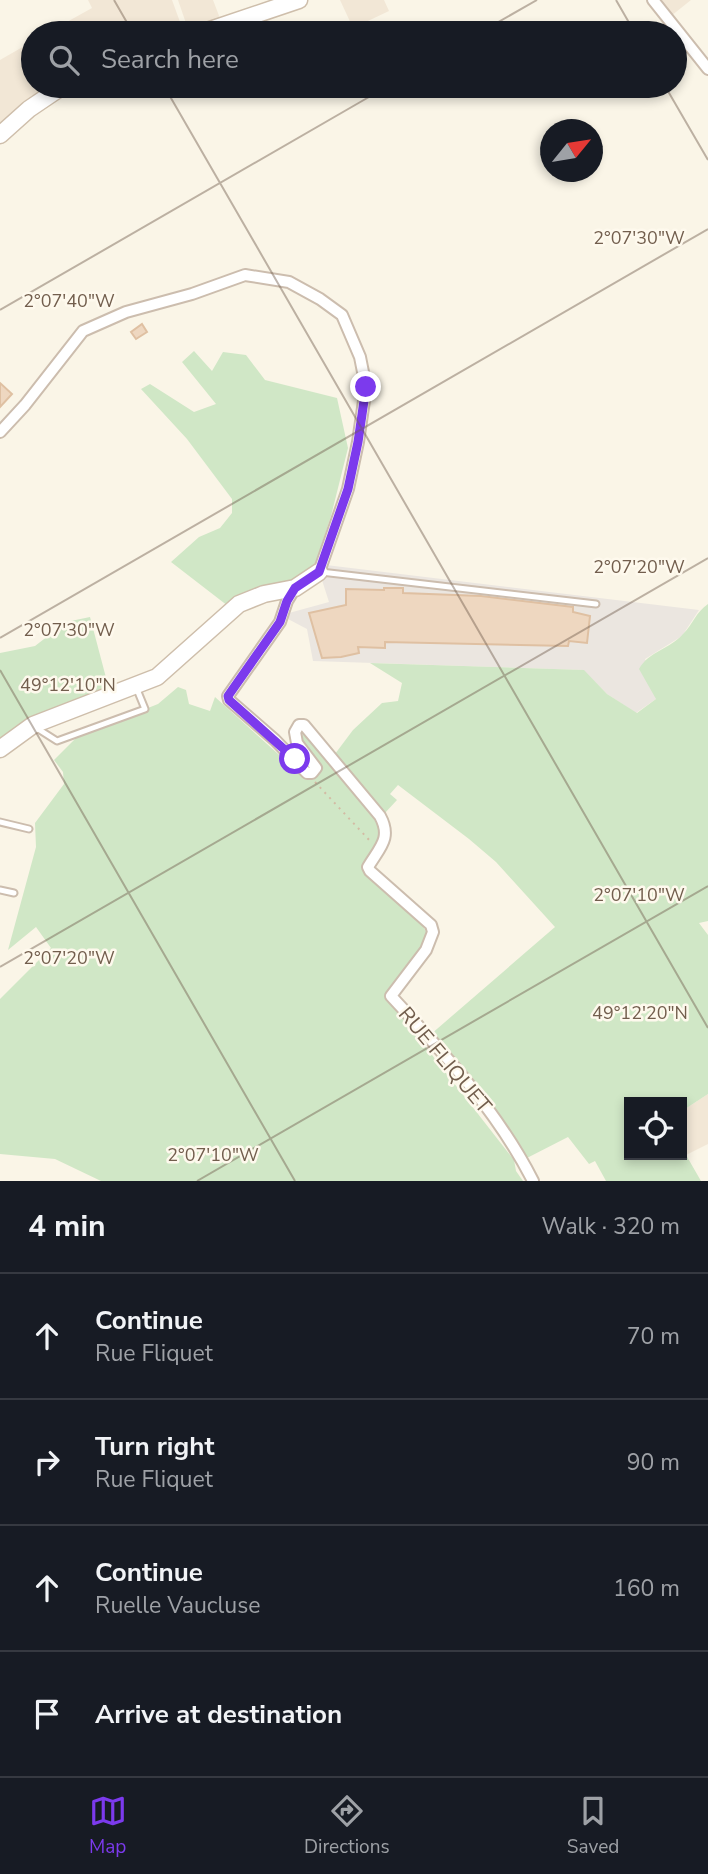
<!DOCTYPE html>
<meta charset="utf-8">
<style>
:root{--surface:#171b24;--page:#242831;--text:#f1f3f6;--muted:#9ea1a6;--line:#363941;--accent:#7c3aed}
body{margin:0;font-family:"Nunito Sans",sans-serif;background:var(--page);color:var(--text)}
.controls{position:absolute;right:21px;bottom:21px;display:grid;overflow:hidden;border-radius:0px;box-shadow:0 4px 10px #0003}
.controls button{width:63px;height:63px;display:grid;place-items:center;padding:0;border:0;border-bottom:2px solid var(--line);background:var(--surface);color:var(--text);font:35px sans-serif}
.compass{position:absolute;left:540px;top:119px;width:63px;height:63px;border-radius:50%;background:var(--surface);box-shadow:0 4px 10px #0003;rotate:60deg}
.stop{position:absolute;width:21px;height:21px;margin:-16px;border:5px solid #7c3aed;border-radius:50%;background:#fff}
.stop.end{background:#7c3aed;border-color:#fff;box-shadow:0 2px 7px #0008}
.list{margin:0;padding:0;list-style:none}
h2{display:flex;justify-content:space-between;align-items:center;height:91px;margin:0;padding:0 28px;font-size:30px}
h2 small{font-size:23px;font-weight:400;color:var(--muted)}
.list li{display:grid;grid-template-columns:46px 1fr auto;gap:21px;align-items:center;box-sizing:border-box;height:126px;padding:0 28px;border-top:2px solid var(--line)}
.list b{display:block;font-size:26px;white-space:nowrap}
.list p{margin:0;font-size:23px;white-space:nowrap;color:var(--muted)}
.list em{font-size:23px;font-style:normal;color:var(--muted)}
.icon{flex:none;width:38px;height:38px;fill:none;stroke:currentColor;stroke-width:2;stroke-linecap:round;stroke-linejoin:round}
.map{position:relative;flex:none;width:708px;height:1181px;overflow:hidden}
.search{position:absolute;background:var(--surface);box-shadow:0 4px 10px #0003;left:21px;right:21px;top:21px;height:77px;display:flex;align-items:center;gap:18px;box-sizing:border-box;padding:0 24px;border-radius:38px;color:var(--muted);font-size:26px}
.sheet{height:595px;background:var(--surface)}
nav{display:flex;justify-content:space-around;align-items:center;box-sizing:border-box;height:98px;border-top:2px solid var(--line);background:var(--surface);font-size:19px;color:var(--muted)}
nav a{display:grid;justify-items:center;gap:4px}
nav .on{color:var(--accent)}
.map>svg:first-child{display:block}
.residential{fill:#f2e7d6}
.industrial{fill:#ebe6e0}
.green{fill:#d0e7c6}
.building{fill:#eed7c0;stroke:#dfc0a2;stroke-width:2}
.lines{fill:none;stroke-linecap:round;stroke-linejoin:round}
.lane-casing{stroke:#ccbdae;stroke-width:9}
.street-casing{stroke:#ccbdae;stroke-width:14}
.secondary-casing{stroke:#cebeab;stroke-width:19}
.path{stroke:#d3bba4;stroke-width:2;stroke-dasharray:2 5;stroke-linecap:butt}
.lane{stroke:#fff;stroke-width:5}
.street{stroke:#fff;stroke-width:10}
.secondary{stroke:#fff;stroke-width:16}
.route{stroke:#7c3aed;stroke-width:9}
.ticks{fill:none;stroke:#725e4d;stroke-width:2;stroke-opacity:0.45}
.labels{text-anchor:middle;dominant-baseline:central;stroke-width:5;stroke-linejoin:round;paint-order:stroke}
.street-label{font-size:21px;fill:#725e4d;stroke:#fef9ed}
.ticks-label{font-size:18px;text-anchor:middle;fill:#725e4d;stroke:#fef9ed;stroke-width:5;stroke-linejoin:round;paint-order:stroke}
</style>
<div class="map">
<svg width="708" height="1181" viewBox="0 0 708 1181">
<rect width="100%" height="100%" fill="#faf5e7"/>
<path class="residential" d="M 88,0 L 172,0 L 184,33 L 47,33 L 92,8 Z
M 178,0 L 213,0 L 221,21 L 189,32 Z
M 340,0 L 384,0 L 389,11 L 353,28 Z
M 658,0 L 691,0 L 671,16 Z
M 33,41 L 33,86 L 53,86 L 0,126 L 0,60 Z
M 708,1094 L 708,1144 L 686,1155 L 682,1148 L 682,1111 Z"/>
<path class="industrial" d="M 326,565 L 699,610 L 682,636 L 645,659 L 656,699 L 636,713 L 607,694 L 583,670 L 313,661 L 307,629 L 288,619 L 289,613 L 329,602 L 321,577 Z"/>
<path class="green" d="M 194,351 L 212,371 L 223,352 L 246,355 L 265,380 L 337,398 L 348,448 L 331,516 L 314,568 L 292,583 L 228,606 L 171,562 L 199,537 L 220,528 L 232,513 L 232,499 L 187,439 L 141,389 L 150,384 L 194,412 L 216,404 L 182,362 Z
M 708,604 L 708,921 L 699,923 L 708,935 L 708,1094 L 682,1111 L 682,1102 L 629,1102 L 629,1155 L 682,1155 L 682,1148 L 701,1181 L 606,1181 L 595,1161 L 589,1164 L 568,1137 L 525,1159 L 430,1035 L 555,927 L 496,862 L 469,839 L 398,785 L 390,794 L 397,800 L 384,814 L 335,754 L 353,730 L 382,703 L 398,701 L 402,683 L 370,663 L 584,670 L 607,694 L 637,713 L 656,699 L 639,669 C 649,651 670,649 683,634 C 693,624 696,612 708,604 Z
M 90,617 L 109,689 L 26,721 L 0,739 L 0,653 L 35,646 L 66,622 Z
M 178,687 L 186,690 L 189,704 L 210,711 L 215,697 L 307,780 L 315,779 L 322,770 L 303,743 L 302,735 L 307,734 L 375,816 C 386,838 372,849 361,868 L 419,920 L 427,933 L 422,946 L 386,996 L 514,1160 L 516,1171 L 523,1181 L 101,1181 L 55,1159 L 0,1154 L 0,999 L 51,948 L 36,927 L 8,950 L 36,847 L 35,823 L 64,784 L 63,772 L 54,760 L 78,736 L 158,704 Z"/>
<path class="building" d="M 142,324 L 147,332 L 136,339 L 131,332 Z
M 0,383 L 12,394 L 0,407 Z
M 384,588 L 403,588 L 403,593 L 481,596 L 573,607 L 573,612 L 590,616 L 587,643 L 569,641 L 568,646 L 385,642 L 385,648 L 358,647 L 359,653 L 341,657 L 322,658 L 309,613 L 346,605 L 346,589 L 384,590 Z"/>
<g class="lines">
<g class="lane-casing">
<path id="lane" d="M 321,572 L 596,604
M 35,727 L 57,741 L 145,709 L 136,687
M 0,822 L 29,829
M 0,890 L 14,893"/>
</g>
<g class="street-casing">
<path id="street" d="M 653,0 L 708,69
M 0,432 L 25,405 L 83,331 L 126,312 L 192,294 L 245,275 L 289,282 L 320,299 L 342,315 L 360,357 L 366,387 L 358,442 L 348,489 L 319,572
M 295,588 L 287,601 L 280,622 L 228,696 L 229,700 L 275,740 L 307,773 L 312,773 L 316,768 L 297,743 L 295,732 L 299,725 L 304,725 L 380,816 C 392,838 380,847 368,867 L 370,871 L 431,925 L 433,932 L 426,950 L 391,996 C 443,1052 498,1112 533,1181"/>
</g>
<g class="secondary-casing">
<path id="secondary" d="M 201,33 L 299,0
M 0,135 L 29,109 L 63,86
M 0,749 L 33,725 L 157,677 L 239,604 L 264,594 L 295,588 L 319,572"/>
</g>
<path class="path" d="M 315,782 L 371,842"/>
<use href="#lane" class="lane"/>
<use href="#street" class="street"/>
<use href="#secondary" class="secondary"/>
</g>
<g class="lines">
<path class="route" d="M 295,759 L 229,700 L 228,696 L 280,622 L 287,601 L 295,588 L 319,572 L 348,489 L 358,442 L 366,387"/>
</g>
<path class="ticks" d="M 114,0 L 133,33M 616,0 L 635,33M 479,33 L 537,0M 164,86 L 708,1028M 665,86 L 708,160M 0,310 L 388,86M 0,638 L 708,229M 0,670 L 295,1181M 0,967 L 708,558M 197,1181 L 708,886"/>
<g class="labels">
<g class="street-label">
<text transform="translate(445 1060) rotate(50)">RUE FLIQUET</text>
</g>
</g>
<g class="ticks-label">
<text x="639" y="244">2°07'30"W</text>
<text x="69" y="307">2°07'40"W</text>
<text x="639" y="573">2°07'20"W</text>
<text x="69" y="636">2°07'30"W</text>
<text x="68" y="691">49°12'10"N</text>
<text x="639" y="901">2°07'10"W</text>
<text x="69" y="964">2°07'20"W</text>
<text x="640" y="1019">49°12'20"N</text>
<text x="213" y="1161">2°07'10"W</text>
</g>
</svg>
<div class="controls">
<button><svg class="icon" aria-label="locate" viewBox="0 0 24 24"><circle cx="12" cy="12" r="6"/><path d="M12 2v4M12 18v4M2 12h4M18 12h4"/></svg></button>
</div>
<svg class="compass" viewBox="-18 -18 36 36"><path d="M0-13l5 13h-10z" fill="#e53935"/><path d="M0 13l5-13h-10z" fill="#9ea1a6"/></svg>
<div class="stop" style="left:295px;top:759px"></div>
<div class="stop end" style="left:366px;top:387px"></div>
<div class="search"><svg class="icon" aria-label="search" viewBox="0 0 24 24"><circle cx="10" cy="10" r="6"/><path d="M15 15l6 6"/></svg>Search here</div>
</div>
<section class="sheet">
<h2>4 min<small>Walk · 320 m</small></h2>
<ul class="list">
<li><svg class="icon" aria-label="ahead" viewBox="0 0 24 24"><path d="M12 20V5M6 11l6-6 6 6"/></svg><div><b>Continue</b><p>Rue Fliquet</p></div><em>70 m</em></li>
<li><svg class="icon" aria-label="right" viewBox="0 0 24 24"><path d="M7 20v-9h11M14 6l5 5-5 5"/></svg><div><b>Turn right</b><p>Rue Fliquet</p></div><em>90 m</em></li>
<li><svg class="icon" aria-label="ahead" viewBox="0 0 24 24"><path d="M12 20V5M6 11l6-6 6 6"/></svg><div><b>Continue</b><p>Ruelle Vaucluse</p></div><em>160 m</em></li>
<li><svg class="icon" aria-label="arrive" viewBox="0 0 24 24"><path d="M6 21V4h12l-3 4 3 4H6"/></svg><div><b>Arrive at destination</b></div></li>
</ul>
</section>
<nav>
<a class="on"><svg class="icon" aria-label="map" viewBox="0 0 24 24"><path d="M3 6l6-2 6 2 6-2v14l-6 2-6-2-6 2zM9 4v14M15 6v14"/></svg>Map</a>
<a><svg class="icon" aria-label="directions" viewBox="0 0 24 24"><path d="M12 3l9 9-9 9-9-9zM9 14v-3h6M13 9l2 2-2 2"/></svg>Directions</a>
<a><svg class="icon" aria-label="saved" viewBox="0 0 24 24"><path d="M7 4h10v16l-5-4-5 4z"/></svg>Saved</a>
</nav>
